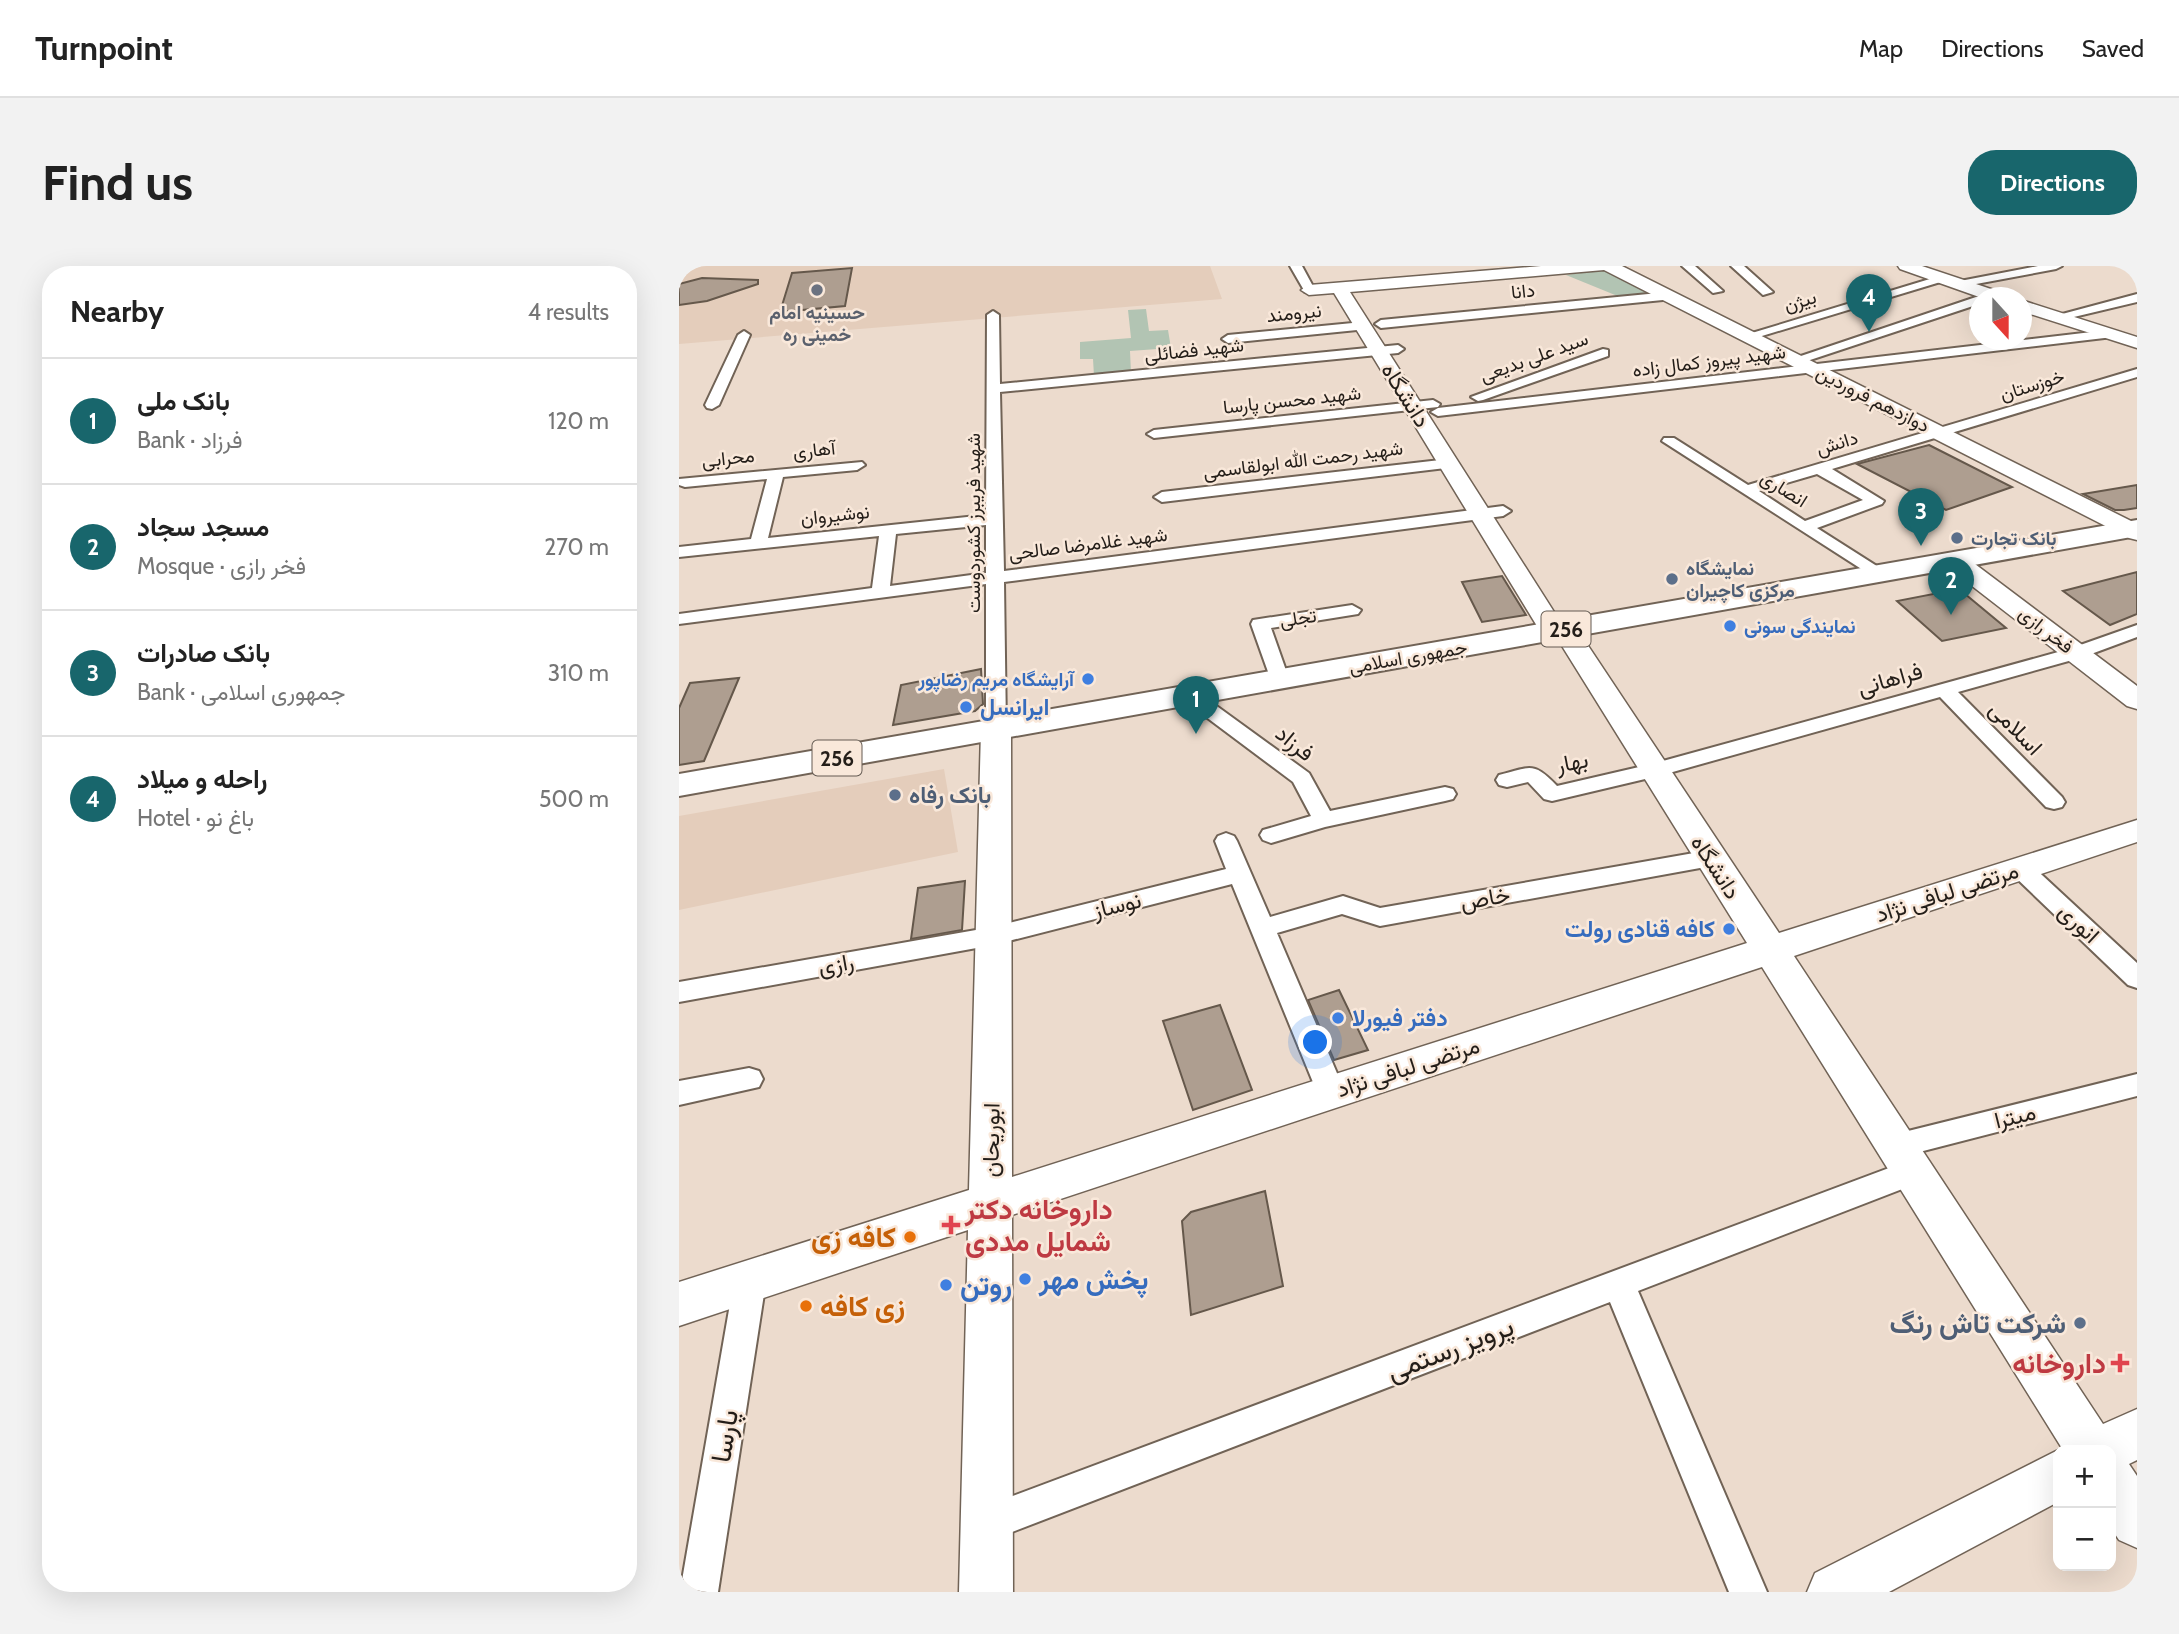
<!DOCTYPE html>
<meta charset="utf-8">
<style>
:root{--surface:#fff;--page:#f2f2f2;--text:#222;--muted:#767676;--line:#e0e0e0;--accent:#18666c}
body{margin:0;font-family:Cabin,Vazirmatn,sans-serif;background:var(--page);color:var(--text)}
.controls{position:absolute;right:21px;bottom:21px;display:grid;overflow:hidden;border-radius:14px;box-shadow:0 7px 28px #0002}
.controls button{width:63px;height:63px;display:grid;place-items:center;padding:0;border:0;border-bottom:2px solid var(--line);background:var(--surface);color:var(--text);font:35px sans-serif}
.compass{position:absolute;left:1290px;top:21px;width:63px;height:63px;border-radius:50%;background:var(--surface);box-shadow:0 7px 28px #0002;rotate:159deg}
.you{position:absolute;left:637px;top:777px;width:24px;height:24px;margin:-18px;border:5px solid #fff;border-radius:50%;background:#1a73e8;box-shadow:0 0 0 10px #1a73e833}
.badge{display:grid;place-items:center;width:46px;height:46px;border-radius:50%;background:var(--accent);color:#fff;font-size:23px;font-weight:700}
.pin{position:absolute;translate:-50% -58px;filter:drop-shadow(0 2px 4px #0008)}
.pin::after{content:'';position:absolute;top:37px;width:24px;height:21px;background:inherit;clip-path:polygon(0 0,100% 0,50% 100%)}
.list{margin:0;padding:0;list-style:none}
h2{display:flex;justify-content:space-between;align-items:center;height:91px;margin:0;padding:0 28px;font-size:30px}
h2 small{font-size:23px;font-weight:400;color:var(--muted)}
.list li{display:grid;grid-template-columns:46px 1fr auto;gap:21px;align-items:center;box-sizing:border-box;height:126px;padding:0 28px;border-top:2px solid var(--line)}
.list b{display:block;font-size:26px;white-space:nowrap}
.list p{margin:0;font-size:23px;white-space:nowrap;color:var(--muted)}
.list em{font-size:23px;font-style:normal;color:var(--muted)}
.map{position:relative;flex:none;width:1458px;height:1326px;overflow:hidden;border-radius:28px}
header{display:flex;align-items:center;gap:42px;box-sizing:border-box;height:98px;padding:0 35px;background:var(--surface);border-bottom:2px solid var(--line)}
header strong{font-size:33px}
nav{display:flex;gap:38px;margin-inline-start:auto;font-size:24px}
.intro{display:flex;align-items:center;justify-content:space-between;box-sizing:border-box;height:168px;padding:0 42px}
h1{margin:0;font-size:49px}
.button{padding:18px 32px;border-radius:28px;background:var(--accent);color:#fff;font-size:24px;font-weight:700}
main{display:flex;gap:42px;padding:0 42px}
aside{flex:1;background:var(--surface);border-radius:28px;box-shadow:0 7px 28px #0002}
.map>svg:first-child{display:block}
.built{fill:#e4cdbb}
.green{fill:#b2c4b3}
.building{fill:#ae9e90;stroke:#65584b;stroke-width:2}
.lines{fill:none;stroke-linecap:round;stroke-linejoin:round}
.street-casing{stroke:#716356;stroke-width:4}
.secondary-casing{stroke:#716356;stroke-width:3}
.primary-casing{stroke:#716356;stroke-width:4}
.street{fill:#fff;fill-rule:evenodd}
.secondary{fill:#fff;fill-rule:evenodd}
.primary{fill:#fff;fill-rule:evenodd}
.worship-dot{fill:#6b7280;stroke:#f9e8da;stroke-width:2.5}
.service-dot{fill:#5c6f8a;stroke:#f9e8da;stroke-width:2.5}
.shop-dot{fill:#3f7fe0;stroke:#f9e8da;stroke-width:2.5}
.health-dot{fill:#e0444e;stroke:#f9e8da;stroke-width:2.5}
.food-dot{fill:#e8710a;stroke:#f9e8da;stroke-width:2.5}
.labels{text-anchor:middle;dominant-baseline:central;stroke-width:5;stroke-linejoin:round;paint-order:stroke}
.far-street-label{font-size:19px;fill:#241e19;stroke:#f9e8da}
.far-worship-label{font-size:19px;font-weight:bold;fill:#5b616d;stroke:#f9e8da}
.far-service-label{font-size:19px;font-weight:bold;fill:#4e5e75;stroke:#f9e8da;text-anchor:start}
.far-shop-label{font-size:19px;font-weight:bold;fill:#366cbe;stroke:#f9e8da;text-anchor:start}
.shield{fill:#f9e8da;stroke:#645b53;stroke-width:2}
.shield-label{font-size:21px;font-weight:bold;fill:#241e19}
.street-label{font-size:23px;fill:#241e19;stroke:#f9e8da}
.shop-label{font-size:23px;font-weight:bold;fill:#366cbe;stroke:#f9e8da;text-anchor:start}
.service-label{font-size:23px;font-weight:bold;fill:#4e5e75;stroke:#f9e8da;text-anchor:start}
.near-health-label{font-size:28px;font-weight:bold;fill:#be3a42;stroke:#f9e8da;text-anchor:start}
.near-food-label{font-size:28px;font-weight:bold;fill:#c56008;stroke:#f9e8da;text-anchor:end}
.near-shop-label{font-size:28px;font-weight:bold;fill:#366cbe;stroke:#f9e8da;text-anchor:start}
.near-service-label{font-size:28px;font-weight:bold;fill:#4e5e75;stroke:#f9e8da;text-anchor:end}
.near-street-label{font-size:28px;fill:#241e19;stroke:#f9e8da}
</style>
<header>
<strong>Turnpoint</strong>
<nav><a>Map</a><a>Directions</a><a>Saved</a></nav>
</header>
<div class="intro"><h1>Find us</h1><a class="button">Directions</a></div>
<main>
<aside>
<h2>Nearby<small>4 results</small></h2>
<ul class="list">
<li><span class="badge">1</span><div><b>بانک ملی</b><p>Bank · فرزاد</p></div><em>120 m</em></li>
<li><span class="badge">2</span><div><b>مسجد سجاد</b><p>Mosque · فخر رازی</p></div><em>270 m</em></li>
<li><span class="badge">3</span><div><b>بانک صادرات</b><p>Bank · جمهوری اسلامی</p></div><em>310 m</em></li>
<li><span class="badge">4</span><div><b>راحله و میلاد</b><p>Hotel · باغ نو</p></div><em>500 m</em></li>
</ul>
</aside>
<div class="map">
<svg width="1458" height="1326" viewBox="0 0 1458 1326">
<rect width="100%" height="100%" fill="#ecdbcd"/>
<path class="built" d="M 0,0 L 531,0 L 543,33 L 0,78 Z
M 265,503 L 279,586 L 0,644 L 0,550 Z"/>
<path class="green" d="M 924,4 L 980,29 L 941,31 L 887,9 Z
M 467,43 L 470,65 L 489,64 L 492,82 L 451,85 L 452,107 L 415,110 L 414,93 L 401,93 L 401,76 L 452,72 L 449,44 Z"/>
<path class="building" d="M 173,2 L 166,40 L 101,46 L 113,7 Z
M 23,12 L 79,14 L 79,18 L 28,35 L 0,39 L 0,18 Z
M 1250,179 L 1333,221 L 1267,244 L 1178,198 Z
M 1458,219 L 1458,242 L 1445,244 L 1436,244 L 1404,228 Z
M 1458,306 L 1458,348 L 1431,359 L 1384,325 Z
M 823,310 L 847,349 L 803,356 L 783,316 Z
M 1280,323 L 1327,362 L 1263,375 L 1218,335 Z
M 302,403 L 304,438 L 296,445 L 214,459 L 222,419 Z
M 60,412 L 25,495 L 0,499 L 0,442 L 11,417 Z
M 286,615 L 283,664 L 232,673 L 239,622 Z
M 660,724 L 689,784 L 655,794 L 629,734 Z
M 541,739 L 573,824 L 514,844 L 484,755 Z
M 586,925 L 604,1020 L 512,1049 L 503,955 L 512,946 Z"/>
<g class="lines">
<g class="street-casing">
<path id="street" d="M 611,0 L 623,0 L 636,24 L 634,26 L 626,26 Z
M 1003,0 L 1016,0 L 1044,25 L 1034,27 Z
M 1052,0 L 1065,0 L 1094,26 L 1084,29 Z
M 1359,0 L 1383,0 L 1377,3 L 1281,21 L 1275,18 L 1281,15 Z
M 1264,9 L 1270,12 L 1268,14 L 1073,73 L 1065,73 L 1063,70 Z
M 990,26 L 994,27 L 994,33 L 702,62 L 696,58 L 702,54 Z
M 1458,28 L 1458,36 L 1378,55 L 1372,51 Z
M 1300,30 L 1304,32 L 1300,32 L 1300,38 L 1122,97 L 1112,97 L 1110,94 Z
M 314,45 L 320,49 L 321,118 L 719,79 L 725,83 L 719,87 L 321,126 L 325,305 L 824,240 L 832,245 L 824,250 L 325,316 L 327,464 L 324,468 L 310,468 L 307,464 L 307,318 L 0,358 L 0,348 L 193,322 L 200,270 L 0,291 L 0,281 L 72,273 L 88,213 L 6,221 L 0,219 L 0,213 L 183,196 L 186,199 L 178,204 L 104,211 L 89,272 L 307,249 L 308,49 ZM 307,259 L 307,307 L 211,320 L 217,268 Z
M 684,56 L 690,60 L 688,63 L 549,77 L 543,73 L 549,69 Z
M 1430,64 L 1436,68 L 1434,71 L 759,150 L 752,146 L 759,142 Z
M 65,65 L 71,69 L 40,139 L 33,143 L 28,142 L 26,139 L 59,69 Z
M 924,83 L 929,84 L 929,90 L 804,134 L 799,135 L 792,131 Z
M 1458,103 L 1458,111 L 1153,203 L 1205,235 L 1203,238 L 1138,262 L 1204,304 L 1207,308 L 1204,312 L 1198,313 L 983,175 L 985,172 L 995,172 L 1069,219 ZM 1138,208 L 1184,234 L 1126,255 L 1080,225 Z
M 754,134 L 761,138 L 759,141 L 475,172 L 468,168 L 475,164 Z
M 770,193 L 775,195 L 778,198 L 775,201 L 483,236 L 475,231 L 483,226 Z
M 673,339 L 682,344 L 679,348 L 592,362 L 610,413 L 607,417 L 593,417 L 572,358 L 574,354 Z
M 1458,359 L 1458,371 L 1404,391 L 1279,426 L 1383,531 L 1386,536 L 1383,541 L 1375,543 L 1367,541 L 1261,431 L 983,509 L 873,535 L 865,533 L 849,516 L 828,521 L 820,519 L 817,514 L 820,509 C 852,501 854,495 878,520 L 973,498 L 1390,383 Z
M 510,423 L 517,425 L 630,507 L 651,545 L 766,521 L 774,523 L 777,528 L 774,533 L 766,535 L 646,561 L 592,577 L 584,574 L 581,569 L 584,564 L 632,550 L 614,516 L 503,433 L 500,429 L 503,425 Z
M 547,567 L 555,570 L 558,575 L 591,651 L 664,630 L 701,642 L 1032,584 L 1040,586 L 1044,592 L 1040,598 L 1032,600 L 701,660 L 663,648 L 598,667 L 666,826 L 662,834 L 652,837 L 642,834 L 638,826 L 553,618 L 314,679 L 0,736 L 0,716 L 314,661 L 547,603 L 536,575 L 539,570 Z
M 1341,594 L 1349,596 L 1458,697 L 1458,722 L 1449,719 L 1333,608 L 1329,602 L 1333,596 Z
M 70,802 L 80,805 L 84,813 L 80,821 L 0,839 L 0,815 Z
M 1458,808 L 1458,830 L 1217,892 L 1207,889 L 1203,880 L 1207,871 L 1217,868 Z
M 1234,893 L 1244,897 L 1249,906 L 1244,915 L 959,1025 L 1088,1326 L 1050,1326 L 931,1036 L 307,1276 L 294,1271 L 289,1258 L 294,1245 L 307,1240 Z
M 71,1000 L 82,1005 L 87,1015 L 39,1326 L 1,1326 L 55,1015 L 60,1005 Z"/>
</g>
<g class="secondary-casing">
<path id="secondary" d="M 862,0 L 943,0 L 1458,258 L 1458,274 L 1450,272 L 925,4 L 671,26 L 884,360 L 902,369 L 1100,667 L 1458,554 L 1458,576 L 1115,690 L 1424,1158 L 1458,1143 L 1458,1194 L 1450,1198 L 1458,1210 L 1458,1282 L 1440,1274 L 1432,1262 L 1432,1184 L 1384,1184 L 1083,701 L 333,949 L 334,1326 L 280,1326 L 289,964 L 0,1060 L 0,1016 L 290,924 L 302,464 L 307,458 L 317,455 L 327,458 L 332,464 L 333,911 L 1068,677 L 883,380 L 865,371 L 861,365 L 655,27 L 630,29 L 622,24 L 630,19 Z
M 1219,0 L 1243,0 L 1327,28 L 1329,32 L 1303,32 L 1221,3 Z
M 1342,34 L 1458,71 L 1458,82 L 1342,45 Z
M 1275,287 L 1284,289 L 1458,420 L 1458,443 L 1448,440 L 1266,299 L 1263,294 L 1266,289 Z
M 1379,1184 L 1379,1236 L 1210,1326 L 1128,1326 L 1136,1307 Z"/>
</g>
<g class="primary-casing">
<path id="primary" d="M 1458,254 L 1458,270 L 0,530 L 0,508 Z"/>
</g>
<use href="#street" class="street"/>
<use href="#secondary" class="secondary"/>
<use href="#primary" class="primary"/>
</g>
<circle class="worship-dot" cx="138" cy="24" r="7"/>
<g class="service-dot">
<circle cx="1278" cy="272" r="7"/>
<circle cx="993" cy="313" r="7"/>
<circle cx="216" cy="529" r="7"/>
<circle cx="1401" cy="1057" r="7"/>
</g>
<g class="shop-dot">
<circle cx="1051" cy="360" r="7"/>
<circle cx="409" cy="413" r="7"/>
<circle cx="287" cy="441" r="7"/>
<circle cx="1050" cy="663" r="7"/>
<circle cx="659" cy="752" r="7"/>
<circle cx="346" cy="1013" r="7"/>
<circle cx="267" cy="1019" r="7"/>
</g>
<g class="health-dot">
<path d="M268.5 948.5h7v7h7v7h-7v7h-7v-7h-7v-7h7z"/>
<path d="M1437.5 1086.5h7v7h7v7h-7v7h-7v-7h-7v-7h7z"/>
</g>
<g class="food-dot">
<circle cx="231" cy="971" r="7"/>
<circle cx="127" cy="1040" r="7"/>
</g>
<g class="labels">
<g class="far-street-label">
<text transform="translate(844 25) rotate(-6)">دانا</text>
<text transform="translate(1121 35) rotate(-17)">بیژن</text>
<text transform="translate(615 47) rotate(-6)">نیرومند</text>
<text transform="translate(515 84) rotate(-6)">شهید فضائلی</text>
<text transform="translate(855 91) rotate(-20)">سید علی بدیعی</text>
<text transform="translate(1030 95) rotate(-7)">شهید پیروز کمال زاده</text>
<text transform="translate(1353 119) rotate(-17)">خوزستان</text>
<text transform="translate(1194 133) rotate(27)">دوازدهم فروردین</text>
<text transform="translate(613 134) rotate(-6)">شهید محسن پارسا</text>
<text transform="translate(1158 177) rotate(-17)">دانش</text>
<text transform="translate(135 184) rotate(-6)">آهاری</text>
<text transform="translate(49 192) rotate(-6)">محرابی</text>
<text transform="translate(624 194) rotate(-7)">شهید رحمت الله ابولقاسمی</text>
<text transform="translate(1105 223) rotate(32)">انصاری</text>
<text transform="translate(156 249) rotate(-6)">نوشیروان</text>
<text transform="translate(294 257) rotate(-90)">شهید فریبرز کشوردوست</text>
<text transform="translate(409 278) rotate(-7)">شهید غلامرضا صالحی</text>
<text transform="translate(619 352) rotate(-9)">تجلی</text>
<text transform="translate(1367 364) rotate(38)">فخر رازی</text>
<text transform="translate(729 391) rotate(-10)">جمهوری اسلامی</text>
</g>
<g class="far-worship-label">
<text x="138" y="46">حسینیه امام<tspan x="138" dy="22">خمینی ره</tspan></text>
</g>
<g class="far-service-label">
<text x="1292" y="272">بانک تجارت</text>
<text x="1007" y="302">نمایشگاه<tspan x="1007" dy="22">مرکزی کاچیران</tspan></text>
</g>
<g class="far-shop-label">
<text x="1065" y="360">نمایندگی سونی</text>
<text x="395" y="413" text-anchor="end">آرایشگاه مریم رضاپور</text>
</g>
<g class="shield">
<rect x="862.5" y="345.5" width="49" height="35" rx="5"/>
<rect x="133.5" y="474.5" width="49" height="35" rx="5"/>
</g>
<g class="shield-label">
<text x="887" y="363">256</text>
<text x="158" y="492">256</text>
</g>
<g class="street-label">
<text transform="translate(727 129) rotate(58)">دانشگاه</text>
<text transform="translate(1211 413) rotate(-16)">فراهانی</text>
<text transform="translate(1337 462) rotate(46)">اسلامی</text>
<text transform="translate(616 477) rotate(39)">فرزاد</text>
<text transform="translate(893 496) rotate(-11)">بهار</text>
<text transform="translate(1037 601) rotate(57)">دانشگاه</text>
<text transform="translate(1268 626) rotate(-18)">مرتضی لبافی نژاد</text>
<text transform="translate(806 632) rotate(-10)">خاص</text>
<text transform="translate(438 639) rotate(-14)">نوساز</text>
<text transform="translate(1400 657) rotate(43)">انوری</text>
<text transform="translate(157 698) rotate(-10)">رازی</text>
<text transform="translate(729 801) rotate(-18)">مرتضی لبافی نژاد</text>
<text transform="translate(1336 850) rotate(-14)">میترا</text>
<text transform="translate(312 874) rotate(-89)">ابوریحان</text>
</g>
<g class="shop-label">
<text x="301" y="441">ایرانسل</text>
<text x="1036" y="663" text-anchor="end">کافه قنادی رولت</text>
<text x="673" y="752">دفتر فیورلا</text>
</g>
<g class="service-label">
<text x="230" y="529">بانک رفاه</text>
</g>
<g class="near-health-label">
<text x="286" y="943">داروخانه دکتر<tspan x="286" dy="32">شمایل مددی</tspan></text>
<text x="1427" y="1097" text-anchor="end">داروخانه</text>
</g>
<g class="near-food-label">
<text x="217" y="971">کافه زی</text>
<text x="141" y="1040" text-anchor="start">زی کافه</text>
</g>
<g class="near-shop-label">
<text x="360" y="1013">پخش مهر</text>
<text x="281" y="1019">روتن</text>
</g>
<g class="near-service-label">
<text x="1387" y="1057">شرکت تاش رنگ</text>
</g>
<g class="near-street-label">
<text transform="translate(771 1082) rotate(-21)">پرویز رستمی</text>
<text transform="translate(45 1170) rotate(-81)">پارسا</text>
</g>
</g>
</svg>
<div class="controls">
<button>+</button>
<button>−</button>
</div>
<svg class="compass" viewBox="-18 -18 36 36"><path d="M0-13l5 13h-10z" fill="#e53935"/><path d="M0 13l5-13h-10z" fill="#767676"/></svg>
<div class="you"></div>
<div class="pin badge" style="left:517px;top:468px">1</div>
<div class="pin badge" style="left:1272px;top:349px">2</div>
<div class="pin badge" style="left:1242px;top:280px">3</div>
<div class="pin badge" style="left:1190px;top:66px">4</div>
</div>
</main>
